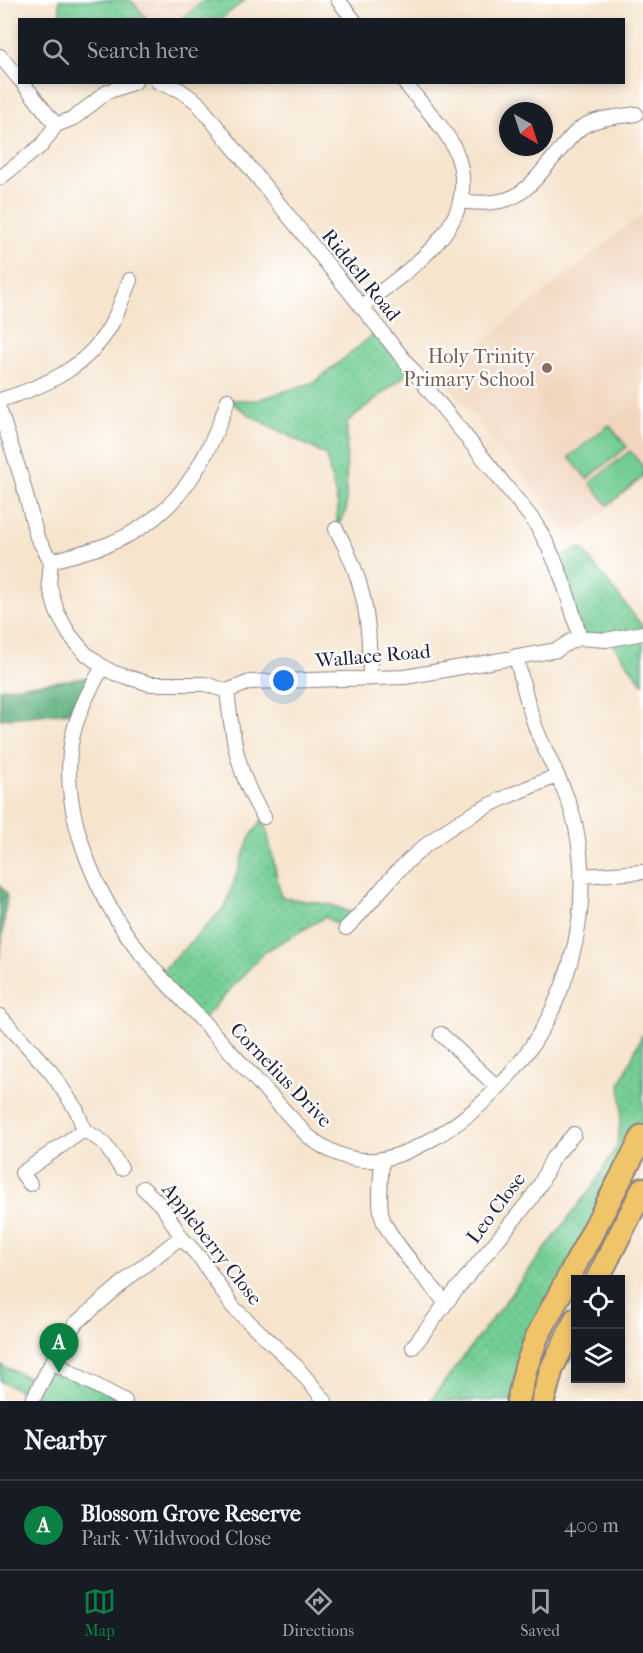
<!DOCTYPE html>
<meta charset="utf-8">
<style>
:root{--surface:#171b24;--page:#242831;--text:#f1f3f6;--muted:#9ea1a6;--line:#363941;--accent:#0b8043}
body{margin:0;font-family:"IM FELL French Canon",serif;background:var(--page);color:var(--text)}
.controls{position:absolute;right:18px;bottom:18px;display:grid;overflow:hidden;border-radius:0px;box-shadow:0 3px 9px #0003}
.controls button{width:54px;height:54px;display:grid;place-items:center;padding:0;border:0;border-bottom:2px solid var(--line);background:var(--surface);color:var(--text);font:30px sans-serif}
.compass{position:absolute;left:499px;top:102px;width:54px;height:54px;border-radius:50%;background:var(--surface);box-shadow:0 3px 9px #0003;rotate:141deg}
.you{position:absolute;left:284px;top:681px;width:21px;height:21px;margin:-15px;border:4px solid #fff;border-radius:50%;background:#1a73e8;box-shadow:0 0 0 9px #1a73e833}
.badge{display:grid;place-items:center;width:39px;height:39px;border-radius:50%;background:var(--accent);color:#fff;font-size:20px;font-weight:700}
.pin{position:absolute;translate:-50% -50px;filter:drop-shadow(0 2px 3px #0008)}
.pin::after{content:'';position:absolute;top:32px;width:21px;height:18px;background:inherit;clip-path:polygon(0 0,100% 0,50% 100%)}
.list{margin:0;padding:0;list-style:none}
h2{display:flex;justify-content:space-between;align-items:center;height:78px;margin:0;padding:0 24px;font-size:26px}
h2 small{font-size:20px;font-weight:400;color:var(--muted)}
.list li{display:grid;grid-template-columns:39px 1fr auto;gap:18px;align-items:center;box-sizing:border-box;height:90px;padding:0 24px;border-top:2px solid var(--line)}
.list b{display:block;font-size:22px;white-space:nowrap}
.list p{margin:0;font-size:20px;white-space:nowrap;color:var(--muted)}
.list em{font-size:20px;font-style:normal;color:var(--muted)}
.icon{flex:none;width:33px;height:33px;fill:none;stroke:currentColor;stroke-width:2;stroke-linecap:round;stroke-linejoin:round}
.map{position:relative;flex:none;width:643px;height:1401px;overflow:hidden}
.search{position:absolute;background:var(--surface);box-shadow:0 3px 9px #0003;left:18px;right:18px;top:18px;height:66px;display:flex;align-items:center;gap:15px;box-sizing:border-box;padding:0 21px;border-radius:0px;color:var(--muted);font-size:22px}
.sheet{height:168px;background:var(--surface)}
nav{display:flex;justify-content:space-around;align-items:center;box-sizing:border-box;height:84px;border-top:2px solid var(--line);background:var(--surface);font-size:16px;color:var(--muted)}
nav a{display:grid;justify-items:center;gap:3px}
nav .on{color:var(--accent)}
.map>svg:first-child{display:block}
.built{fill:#f1d5bd}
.grass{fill:url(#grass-dots);stroke:#4a7868;stroke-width:1.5}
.forest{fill:url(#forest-crowns);stroke:#40695c;stroke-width:1.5}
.garden{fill:#73cd94;stroke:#4a7868;stroke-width:1.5}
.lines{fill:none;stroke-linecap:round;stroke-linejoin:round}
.minor-casing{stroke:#8c8384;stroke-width:16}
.primary-casing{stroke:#8c8384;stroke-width:26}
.minor{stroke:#fff;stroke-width:14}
.primary{stroke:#f0c469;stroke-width:22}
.education-dot{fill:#8d6e63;stroke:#fff;stroke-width:2}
.labels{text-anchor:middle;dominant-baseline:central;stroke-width:4.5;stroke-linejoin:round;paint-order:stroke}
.street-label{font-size:20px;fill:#22223b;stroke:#fff}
.education-label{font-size:20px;fill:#785e54;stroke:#fff;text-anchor:end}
</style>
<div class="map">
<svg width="643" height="1401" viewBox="0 0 643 1401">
<defs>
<pattern id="grass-dots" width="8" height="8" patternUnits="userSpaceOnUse" patternTransform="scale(1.5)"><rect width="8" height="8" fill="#73cd94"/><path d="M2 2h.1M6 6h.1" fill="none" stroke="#63b080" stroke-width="1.8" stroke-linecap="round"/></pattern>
<pattern id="forest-crowns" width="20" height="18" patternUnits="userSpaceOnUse" patternTransform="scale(1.5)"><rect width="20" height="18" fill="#5eb07e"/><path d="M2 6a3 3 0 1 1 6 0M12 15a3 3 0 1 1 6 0" fill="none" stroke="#4d8f68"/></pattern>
</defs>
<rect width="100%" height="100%" fill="#fff"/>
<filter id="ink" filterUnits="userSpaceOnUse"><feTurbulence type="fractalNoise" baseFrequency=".0167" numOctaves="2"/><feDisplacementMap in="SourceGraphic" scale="12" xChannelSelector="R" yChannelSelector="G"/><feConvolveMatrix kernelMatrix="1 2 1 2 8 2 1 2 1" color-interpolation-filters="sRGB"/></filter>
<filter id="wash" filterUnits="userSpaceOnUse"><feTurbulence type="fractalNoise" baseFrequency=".008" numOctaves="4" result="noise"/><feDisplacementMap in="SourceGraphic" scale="24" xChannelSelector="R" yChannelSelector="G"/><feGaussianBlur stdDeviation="1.35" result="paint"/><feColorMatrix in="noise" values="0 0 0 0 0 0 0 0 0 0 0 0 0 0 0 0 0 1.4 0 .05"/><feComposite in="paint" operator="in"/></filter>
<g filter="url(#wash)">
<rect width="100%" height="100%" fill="#f6e4cd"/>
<path class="built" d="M 131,0 L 205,0 L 181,20 L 147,19 Z
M 643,213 L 643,479 L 572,537 L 441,376 Z"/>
<path class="grass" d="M 59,0 L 131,0 L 147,19 L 61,19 Z
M 205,0 L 245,0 L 221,19 L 181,19 Z
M 380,329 L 412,370 L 347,422 L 346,511 L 336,529 L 338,506 L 326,455 L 253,417 L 228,400 L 257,400 L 315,382 Z
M 581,548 L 643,627 L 643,684 L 609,639 L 585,638 L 554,558 Z
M 264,817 L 281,897 L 332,905 L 360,916 L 346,928 L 325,917 L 264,952 L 202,1021 L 159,974 L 225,907 L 249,839 Z
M 643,1033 L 643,1136 L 518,1401 L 430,1401 L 595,1183 L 617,1146 L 622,1109 L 620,1084 Z
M 52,1362 L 125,1401 L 32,1401 L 34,1397 L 0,1381 L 0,1365 L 41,1383 Z"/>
<path class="forest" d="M 98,676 L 80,711 L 0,719 L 0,689 Z
M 0,886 L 7,894 L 0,957 Z"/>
<path class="garden" d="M 609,425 L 627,447 L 587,479 L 569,457 Z
M 630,451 L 643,467 L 643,477 L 608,505 L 590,483 Z"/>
</g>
<g filter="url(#ink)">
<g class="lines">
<g class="minor-casing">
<path id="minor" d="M 338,0 L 354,20
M 0,56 L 20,80
M 22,82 L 56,125
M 158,82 L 180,90 L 197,102 L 533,520 C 557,556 569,597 580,638
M 0,178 L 42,145 L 56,125 L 74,118 L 107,92 L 135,82
M 460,201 C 518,209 525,191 560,150 C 567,142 573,133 582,127 C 598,117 619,117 636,114
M 361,307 C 408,269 485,225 456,152 C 446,128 420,103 404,82
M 0,400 C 47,386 92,365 114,319 C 120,306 125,292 130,280
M 0,411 L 22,480 L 37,537 L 51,561 L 49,584 L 57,612 L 69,634 L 85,653 L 103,667 L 114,673 L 150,684 L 205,684 L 227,691 L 250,682 L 405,677 L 557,650 L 571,641 L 580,638 L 606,640 L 643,633
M 336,529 C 365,581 370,620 370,679
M 51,561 C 70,556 90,551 109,544 C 176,517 206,465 228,400
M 103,667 C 87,693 73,721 70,752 C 63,819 98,899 139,951 C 159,977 184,1001 206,1025 C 240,1062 274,1100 308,1136 C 352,1171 388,1165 434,1138 C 540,1077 601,950 576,828 C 569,793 550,763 537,731 C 528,707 522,681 516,656
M 227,691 C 232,736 238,778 264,817
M 581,876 L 643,872
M 346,928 C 369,907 386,881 409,860 C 452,819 503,797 557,776
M 0,1016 L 51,1072 L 77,1111 L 84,1130 L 103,1142 L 121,1168
M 441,1034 L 498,1088
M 382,1161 C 381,1179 378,1199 382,1217 C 388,1238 430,1284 446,1303
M 30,1184 L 22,1173 L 84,1130
M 143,1188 L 163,1207 L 181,1237 L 201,1259 L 233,1307 L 296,1366 L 325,1401
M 413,1347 L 453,1294 L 530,1200 L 541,1183 L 552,1159 L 574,1134
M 52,1362 L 125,1401
M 32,1401 L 52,1362 L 75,1324 L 132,1275 L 181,1237"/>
</g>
<g class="primary-casing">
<path id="primary" d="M 597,1280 L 643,1189
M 518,1401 L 526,1367 L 537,1337 L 643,1136
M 543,1401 L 552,1368 L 576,1319"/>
</g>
<use href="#minor" class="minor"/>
<use href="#primary" class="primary"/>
</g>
</g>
<circle class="education-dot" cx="547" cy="368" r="6"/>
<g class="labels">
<g class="street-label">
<text transform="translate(361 275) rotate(51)">Riddell Road</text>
<text transform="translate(373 656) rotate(-5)">Wallace Road</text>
<text transform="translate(281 1075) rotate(46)">Cornelius Drive</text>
<text transform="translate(496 1208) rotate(-53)">Leo Close</text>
<text transform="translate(212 1244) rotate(52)">Appleberry Close</text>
</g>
<g class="education-label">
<text x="535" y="356">Holy Trinity<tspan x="535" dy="23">Primary School</tspan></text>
</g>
</g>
</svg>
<div class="controls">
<button><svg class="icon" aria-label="locate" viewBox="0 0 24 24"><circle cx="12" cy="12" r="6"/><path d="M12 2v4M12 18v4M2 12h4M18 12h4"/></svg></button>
<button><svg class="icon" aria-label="layers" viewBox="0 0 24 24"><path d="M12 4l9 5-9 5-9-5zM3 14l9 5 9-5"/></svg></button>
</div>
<svg class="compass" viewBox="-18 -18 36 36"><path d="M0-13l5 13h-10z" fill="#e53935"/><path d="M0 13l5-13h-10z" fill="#9ea1a6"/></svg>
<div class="you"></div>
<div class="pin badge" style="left:59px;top:1373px">A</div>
<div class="search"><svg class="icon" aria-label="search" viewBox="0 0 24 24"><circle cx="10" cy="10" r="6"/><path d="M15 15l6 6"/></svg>Search here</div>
</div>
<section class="sheet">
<h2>Nearby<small></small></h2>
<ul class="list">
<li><span class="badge">A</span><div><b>Blossom Grove Reserve</b><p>Park · Wildwood Close</p></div><em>400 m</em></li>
</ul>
</section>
<nav>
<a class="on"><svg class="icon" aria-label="map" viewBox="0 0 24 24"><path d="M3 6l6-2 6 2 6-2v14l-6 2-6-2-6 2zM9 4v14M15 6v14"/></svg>Map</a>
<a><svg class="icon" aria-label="directions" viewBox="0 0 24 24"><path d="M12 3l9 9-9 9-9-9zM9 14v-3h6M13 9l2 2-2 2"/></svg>Directions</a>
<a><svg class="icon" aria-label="saved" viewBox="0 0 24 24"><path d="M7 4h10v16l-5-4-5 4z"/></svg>Saved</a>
</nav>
